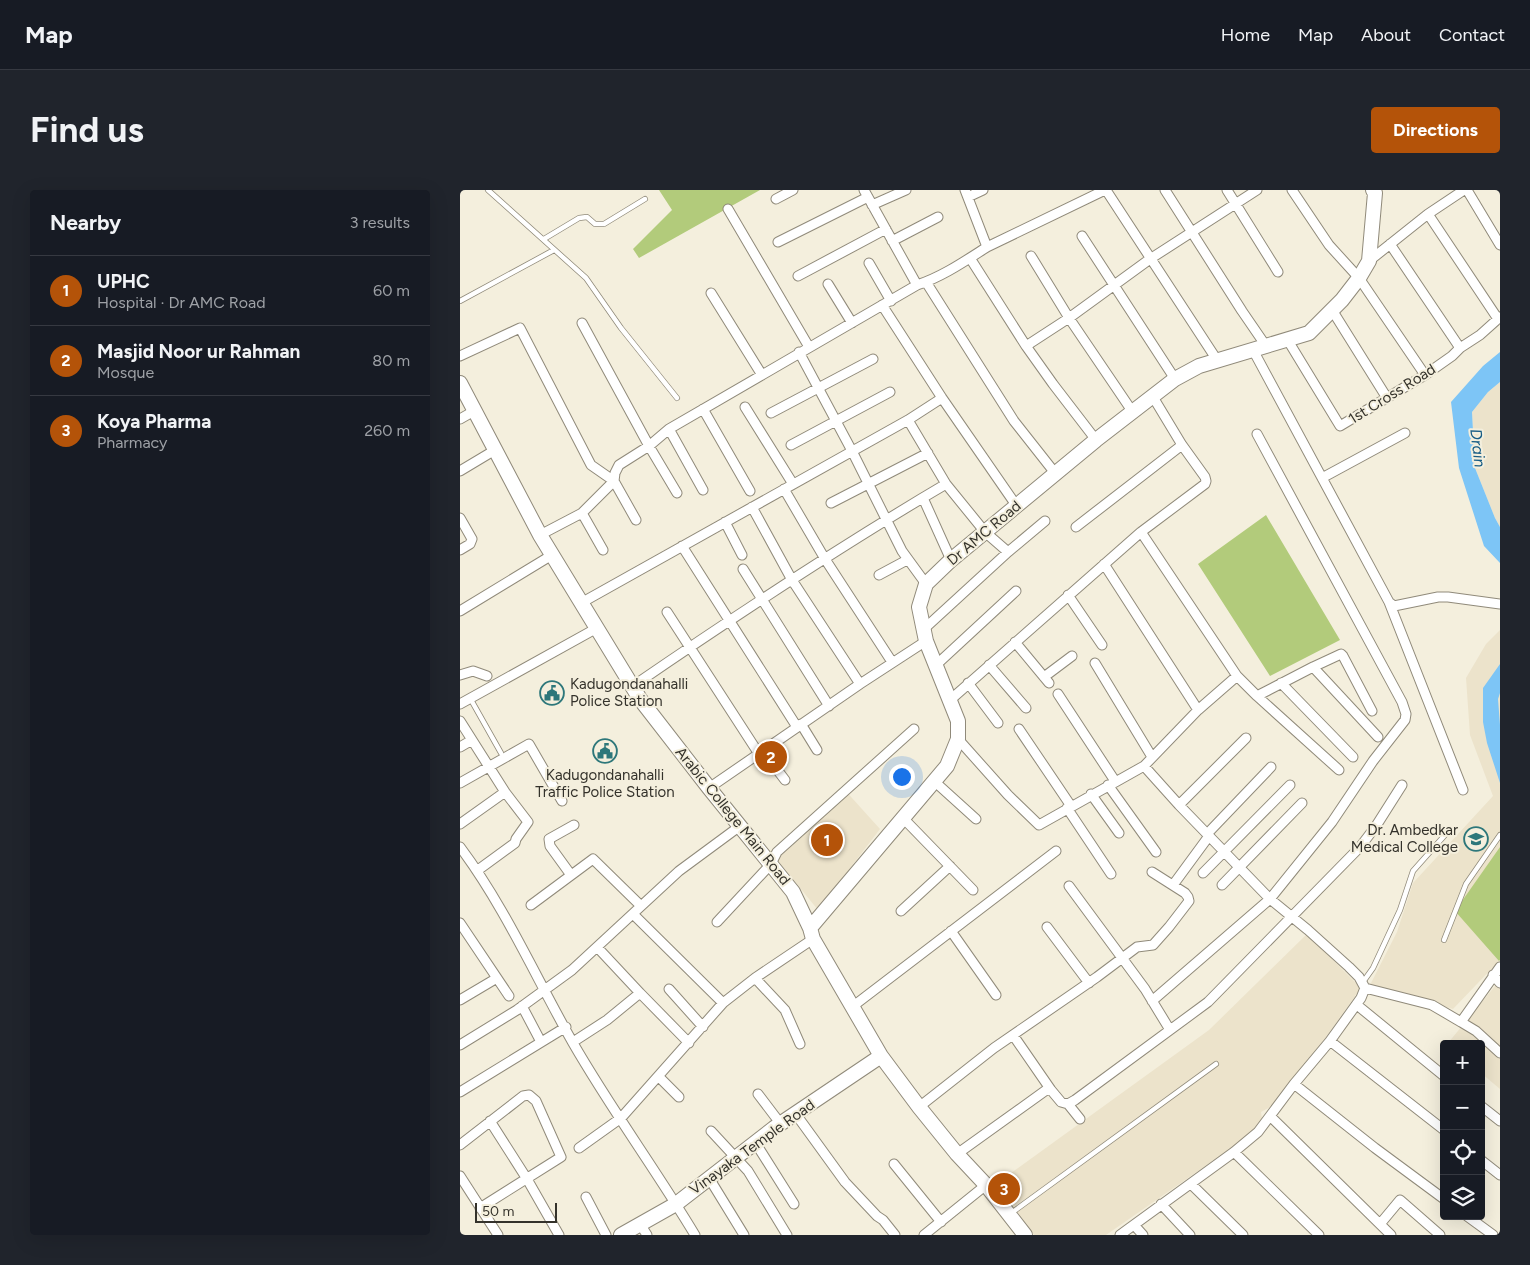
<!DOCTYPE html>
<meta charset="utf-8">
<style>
:root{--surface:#171b24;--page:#20242c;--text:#f1f3f6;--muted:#9ea1a6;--line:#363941;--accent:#b45309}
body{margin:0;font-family:Figtree,sans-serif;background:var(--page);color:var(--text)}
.controls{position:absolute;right:15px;bottom:15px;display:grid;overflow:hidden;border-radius:5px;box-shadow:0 5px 20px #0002}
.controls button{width:45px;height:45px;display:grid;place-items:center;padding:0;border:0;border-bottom:1px solid var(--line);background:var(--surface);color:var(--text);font:25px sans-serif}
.scale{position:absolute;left:15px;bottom:12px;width:82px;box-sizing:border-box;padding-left:5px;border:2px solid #34322b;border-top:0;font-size:14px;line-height:18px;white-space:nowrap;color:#34322b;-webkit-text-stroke:4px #f4efdd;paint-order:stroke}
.you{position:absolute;left:441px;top:586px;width:18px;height:18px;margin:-12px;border:4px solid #fff;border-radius:50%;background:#1a73e8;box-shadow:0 0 0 8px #1a73e833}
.badge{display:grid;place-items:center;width:32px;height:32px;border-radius:50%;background:var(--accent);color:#fff;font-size:16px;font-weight:700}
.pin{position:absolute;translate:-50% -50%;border:2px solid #fff;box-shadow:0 1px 5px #0006}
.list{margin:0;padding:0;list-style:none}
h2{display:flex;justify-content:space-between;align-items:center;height:65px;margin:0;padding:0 20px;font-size:21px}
h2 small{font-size:16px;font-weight:400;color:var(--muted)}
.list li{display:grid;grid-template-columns:32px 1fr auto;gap:15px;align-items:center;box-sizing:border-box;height:70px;padding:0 20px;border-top:1px solid var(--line)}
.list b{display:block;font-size:19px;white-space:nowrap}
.list p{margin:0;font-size:16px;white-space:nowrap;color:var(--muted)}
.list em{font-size:16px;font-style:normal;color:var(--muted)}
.icon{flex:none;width:28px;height:28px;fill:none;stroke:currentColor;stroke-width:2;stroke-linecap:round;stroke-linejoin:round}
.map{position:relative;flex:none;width:1040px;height:1045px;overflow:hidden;border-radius:5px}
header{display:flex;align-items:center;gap:30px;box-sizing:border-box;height:70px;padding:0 25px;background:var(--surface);border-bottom:1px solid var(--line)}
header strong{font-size:24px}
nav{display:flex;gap:28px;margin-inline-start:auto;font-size:18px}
.intro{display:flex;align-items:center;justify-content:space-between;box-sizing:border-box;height:120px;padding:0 30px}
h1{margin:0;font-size:35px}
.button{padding:12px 22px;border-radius:5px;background:var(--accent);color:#fff;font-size:18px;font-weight:700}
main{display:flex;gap:30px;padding:0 30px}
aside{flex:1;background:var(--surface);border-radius:5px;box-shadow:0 5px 20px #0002}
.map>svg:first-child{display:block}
.built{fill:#ece3cb}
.green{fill:#b2cb7b}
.water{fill:#7dc5f6}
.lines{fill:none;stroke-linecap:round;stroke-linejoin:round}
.lane-casing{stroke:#908a7a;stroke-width:6}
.street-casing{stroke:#908a7a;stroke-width:11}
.secondary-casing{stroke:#908a7a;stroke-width:16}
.lane{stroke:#fff;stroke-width:4.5}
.street{stroke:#fff;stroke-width:9}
.secondary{stroke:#fff;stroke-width:14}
.labels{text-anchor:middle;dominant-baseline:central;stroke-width:4;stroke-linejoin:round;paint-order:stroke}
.street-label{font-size:15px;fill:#34322b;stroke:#f4efdd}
.poi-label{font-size:15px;fill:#34322b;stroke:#f4efdd;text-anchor:start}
.water-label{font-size:16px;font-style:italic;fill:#165c85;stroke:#f4efdd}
</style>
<header>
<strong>Map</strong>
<nav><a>Home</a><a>Map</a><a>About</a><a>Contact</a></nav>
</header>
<div class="intro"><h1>Find us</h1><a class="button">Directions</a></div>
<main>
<aside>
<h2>Nearby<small>3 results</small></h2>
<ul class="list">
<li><span class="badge">1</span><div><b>UPHC</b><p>Hospital · Dr AMC Road</p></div><em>60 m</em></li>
<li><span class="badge">2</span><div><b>Masjid Noor ur Rahman</b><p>Mosque</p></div><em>80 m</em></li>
<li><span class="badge">3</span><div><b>Koya Pharma</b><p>Pharmacy</p></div><em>260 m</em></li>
</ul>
</aside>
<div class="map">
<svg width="1040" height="1045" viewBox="0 0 1040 1045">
<rect width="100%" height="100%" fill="#f4efdd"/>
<path class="built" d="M 1040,192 L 1040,337 L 1035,328 L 1015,278 L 1012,222 L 1028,202 Z
M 1040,440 L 1040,770 L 993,819 L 910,795 L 937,742 L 953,693 L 1033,606 L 1010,545 L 1006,488 L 1026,454 Z
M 383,598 L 420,639 L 358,720 L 310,661 Z
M 847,744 L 901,798 L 866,847 L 814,915 L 801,922 L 802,929 L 797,940 L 646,1045 L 574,1045 L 536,994 L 749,840 Z
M 1040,790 L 1040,899 L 1021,883 L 1021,854 L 988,853 Z"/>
<path class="green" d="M 199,0 L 300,0 L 179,68 L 173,59 L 212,20 Z
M 806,325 L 880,450 L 810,486 L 738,374 Z
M 1040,657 L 1040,770 L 1039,771 L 995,721 Z"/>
<path class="water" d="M 1040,162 L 1040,192 L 1028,202 L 1012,222 L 1015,278 L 1035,328 L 1040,337 L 1040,373 L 1024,356 L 999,278 L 991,212 L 1023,176 Z
M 1040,474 L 1040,503 L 1038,509 L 1040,535 L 1040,593 L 1027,553 L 1023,532 L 1023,498 Z"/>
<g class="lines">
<g class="lane-casing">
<path id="lane" d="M 28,0 L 126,88 L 161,138 L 217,208
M 84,49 L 119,28 L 127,27 L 135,34 L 144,34 L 185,9
M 0,111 L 94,60
M 10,508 L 41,563
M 984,750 L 1006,694 L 1040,645
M 903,792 L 913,778 L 940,720 L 953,681 L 985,645
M 550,1024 L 756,874"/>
</g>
<g class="street-casing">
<path id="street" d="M 404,0 L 457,95
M 505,0 L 527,57
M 646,0 L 757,170
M 705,0 L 782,121 L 806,156
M 767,0 L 818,82
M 832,0 L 869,55 L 899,88 L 965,185
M 1007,0 L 1040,55
M 508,7 L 523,0
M 316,9 L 333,0
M 412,15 L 446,0
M 268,19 L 349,157
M 968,24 L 1038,129
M 622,46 L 715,189
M 432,51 L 478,27
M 318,52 L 408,7
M 930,54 L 1000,158
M 571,66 L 609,128 L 672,221
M 510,68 L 566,156 L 609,128 L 690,69 L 797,0
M 909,71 L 968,24 L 1004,0
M 409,73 L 431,111
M 338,86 L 426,39
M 466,92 L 554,231 L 595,283
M 368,94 L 392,133
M 251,103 L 302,185
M 422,115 L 482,208 L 556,315
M 872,120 L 927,208
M 122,133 L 189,256 L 217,303
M 827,149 L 880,236 L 965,185 L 992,166 L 1000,158 L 1020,145 L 1040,127
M 566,156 L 593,194 L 636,250
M 793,160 L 929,412 L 934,416 L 978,407 L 988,407 L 1040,414
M 339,162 L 392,261 L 442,361 L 466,394
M 0,166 L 60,138 L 131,275 L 154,291 L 176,330
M 285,217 L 333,294
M 243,219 L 290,301
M 311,223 L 413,169
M 0,229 L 14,221
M 209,239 L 243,300
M 331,255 L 430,202
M 0,281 L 35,260
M 862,288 L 945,243
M 486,294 L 525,342 L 548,362
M 324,299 L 365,369 L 432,472
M 463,308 L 491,370
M 371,313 L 468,263
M 292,317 L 332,390 L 400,494
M 122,323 L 143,360
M 0,328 L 12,349 L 10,354 L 0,360
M 265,332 L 282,365
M 616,337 L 722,255
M 681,342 L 777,486 L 797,506 L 853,477 L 881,464 L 883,466 L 912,521
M 80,345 L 122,323 L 154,291 L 155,283 L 159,275 L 189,256 L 209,239 L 457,95 C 482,87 505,71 527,57 L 645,0
M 222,356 L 337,537
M 644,374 L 738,520
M 283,379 L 369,516
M 419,385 L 447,370
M 608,405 L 642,455
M 929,412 L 1003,600
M 121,413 L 448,230 L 482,208
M 0,421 L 92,365
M 207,422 L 299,564
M 464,439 L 548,362 L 585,331
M 555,452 L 589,493
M 635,473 L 692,567
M 529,475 L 566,518
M 475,476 L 556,401
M 853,477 L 918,547
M 0,485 L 13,481 L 27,486
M 584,487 L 612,466
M 508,493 L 538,533
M 821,493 L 893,567
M 173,496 C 275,426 379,357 486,294 L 448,230
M 598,504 L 655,591
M 797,506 L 879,580
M 489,511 L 681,342 L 745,294 L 746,291 L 745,287 L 722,255 L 693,207
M 0,514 L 137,438
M 0,531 L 45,602 L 0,634
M 341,534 L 357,560
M 559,539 L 611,616
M 498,549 L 548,605 L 579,635 L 684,576 L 738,520 L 777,486
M 0,557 L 12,550
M 303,561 L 325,590
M 474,591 L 516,629
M 0,593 L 69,554 L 102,611
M 648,595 L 696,662
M 249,598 L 400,494 L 466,451
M 631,604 L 659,643
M 719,615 L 786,548
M 607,618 L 651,684
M 443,628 L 513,700
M 747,644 L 811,577
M 0,657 C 45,717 76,788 113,853 C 151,919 196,980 235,1045
M 18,680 L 55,653 L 56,649 L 68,632 L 45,602
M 743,683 L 830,595
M 111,685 L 90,656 L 89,649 L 114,635
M 713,695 L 749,646
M 762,695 L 842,613
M 609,696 L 685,799 L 710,840
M 71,715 L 133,669 L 181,716
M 441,721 L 490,676
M 173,724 L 263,813
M 257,732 L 311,674 L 317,662 L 454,539
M 0,733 L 49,806
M 587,737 L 629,793
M 491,741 L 536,805
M 1033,785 L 1040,793
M 295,788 L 325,820 L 340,854
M 905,798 L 972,815 L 1001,832 L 1040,777
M 209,799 L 243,837
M 180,803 L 229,853
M 0,810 L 37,788
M 692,811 L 810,709 L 872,632 L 913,571 L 945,530 L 946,524 L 942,512 L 797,244
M 897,815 L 984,886
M 62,816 L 81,852
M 392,817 L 596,661
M 1001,832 L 1016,841 L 1040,863
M 553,845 L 591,900 L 601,912 L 608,914 L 615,910 L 748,812 L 900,657 L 916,636 L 942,595
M 870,851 L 984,940
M 113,852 L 147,830 L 180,803 L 137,757
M 0,855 L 57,820 L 112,780 L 219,681 L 280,636
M 199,887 L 219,907
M 834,894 L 915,958 L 984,1009
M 0,902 L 106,837
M 298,904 L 320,933
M 608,914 L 620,929
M 1021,916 L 1040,931
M 459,917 L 534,858 L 637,787 L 677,757 L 693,755 L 709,737 L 729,711 L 728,707 L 725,703 L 692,682
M 335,923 L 385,992 L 417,1026 L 423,1030 L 435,1045
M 811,927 L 931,1045
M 30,931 L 67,989 L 99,1045
M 251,941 L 288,981 L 327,1045
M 295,952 L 334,1014
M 0,955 L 63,906 L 69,905 L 76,911 L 101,967 L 20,1018
M 119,958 L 161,928 L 263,813 L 295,788 L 353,749
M 774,962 L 859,1045
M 497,964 L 589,898
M 1021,970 L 1040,985
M 434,974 L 481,1032
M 0,986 L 38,1045
M 249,988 L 284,1045
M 731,994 L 783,1045
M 126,1007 L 146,1045
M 701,1014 L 730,1045
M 1007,1026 L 1033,1045
M 180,1034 L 187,1045
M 920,1034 L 940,1010 L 980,1045
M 674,1035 L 683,1045
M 464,1045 L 526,995
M 660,1045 L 774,962 L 798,942 L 834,894 L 870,851 L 901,808 L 905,798 L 899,787 L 889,777 L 848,740 L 810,709 L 719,615 L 684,576"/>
</g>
<g class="secondary-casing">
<path id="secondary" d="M 0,193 L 80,345 L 180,509 L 249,598 L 333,702 L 350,738 L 353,749 L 421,866 L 459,917 L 497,964 L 526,995 L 565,1045
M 350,738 L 487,576 L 498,549 L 498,531 L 466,451 L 459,417 L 466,394 L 491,370 L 636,250 L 715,189 L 739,176 L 849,143 L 882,110 L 899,88 L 909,71 L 915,3 L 913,0
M 161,1045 L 216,1014 L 314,938 L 421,866"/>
</g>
<use href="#lane" class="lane"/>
<use href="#street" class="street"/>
<use href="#secondary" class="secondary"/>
</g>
<defs>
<g id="civic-ring" transform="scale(1.25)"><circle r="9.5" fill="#f4efdd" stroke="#2d777a" stroke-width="1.5"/><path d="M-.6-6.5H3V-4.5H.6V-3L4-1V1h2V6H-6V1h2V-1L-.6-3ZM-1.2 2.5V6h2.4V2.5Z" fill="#2d777a"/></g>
<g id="university-ring" transform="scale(1.25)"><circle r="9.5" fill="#f4efdd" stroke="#2d777a" stroke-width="1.5"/><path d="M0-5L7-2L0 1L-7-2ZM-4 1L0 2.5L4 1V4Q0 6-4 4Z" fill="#2d777a"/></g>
</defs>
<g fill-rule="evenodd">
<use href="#civic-ring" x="92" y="503"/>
<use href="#civic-ring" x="145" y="561"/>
<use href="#university-ring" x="1016" y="649"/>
</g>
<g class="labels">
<g class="street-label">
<text transform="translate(932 204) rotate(-32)">1st Cross Road</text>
<text transform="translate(524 343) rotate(-40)">Dr AMC Road</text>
<text transform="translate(273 626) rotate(51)">Arabic College Main Road</text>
<text transform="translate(292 957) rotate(-36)">Vinayaka Temple Road</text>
</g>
<g class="poi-label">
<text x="110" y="494">Kadugondanahalli<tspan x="110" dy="17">Police Station</tspan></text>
<text x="145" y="585" text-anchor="middle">Kadugondanahalli<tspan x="145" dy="17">Traffic Police Station</tspan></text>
<text x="998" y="640" text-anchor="end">Dr. Ambedkar<tspan x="998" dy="17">Medical College</tspan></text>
</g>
<g class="water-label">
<text transform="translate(1018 258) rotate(83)">Drain</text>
</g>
</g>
</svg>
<div class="controls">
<button>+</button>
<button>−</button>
<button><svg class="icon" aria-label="locate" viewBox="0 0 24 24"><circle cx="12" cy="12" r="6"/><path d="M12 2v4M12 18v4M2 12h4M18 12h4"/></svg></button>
<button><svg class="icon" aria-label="layers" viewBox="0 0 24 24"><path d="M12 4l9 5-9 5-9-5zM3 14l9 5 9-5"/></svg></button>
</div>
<div class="scale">50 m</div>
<div class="you"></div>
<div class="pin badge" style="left:367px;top:650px">1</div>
<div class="pin badge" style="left:311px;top:567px">2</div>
<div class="pin badge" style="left:544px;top:999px">3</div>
</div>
</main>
